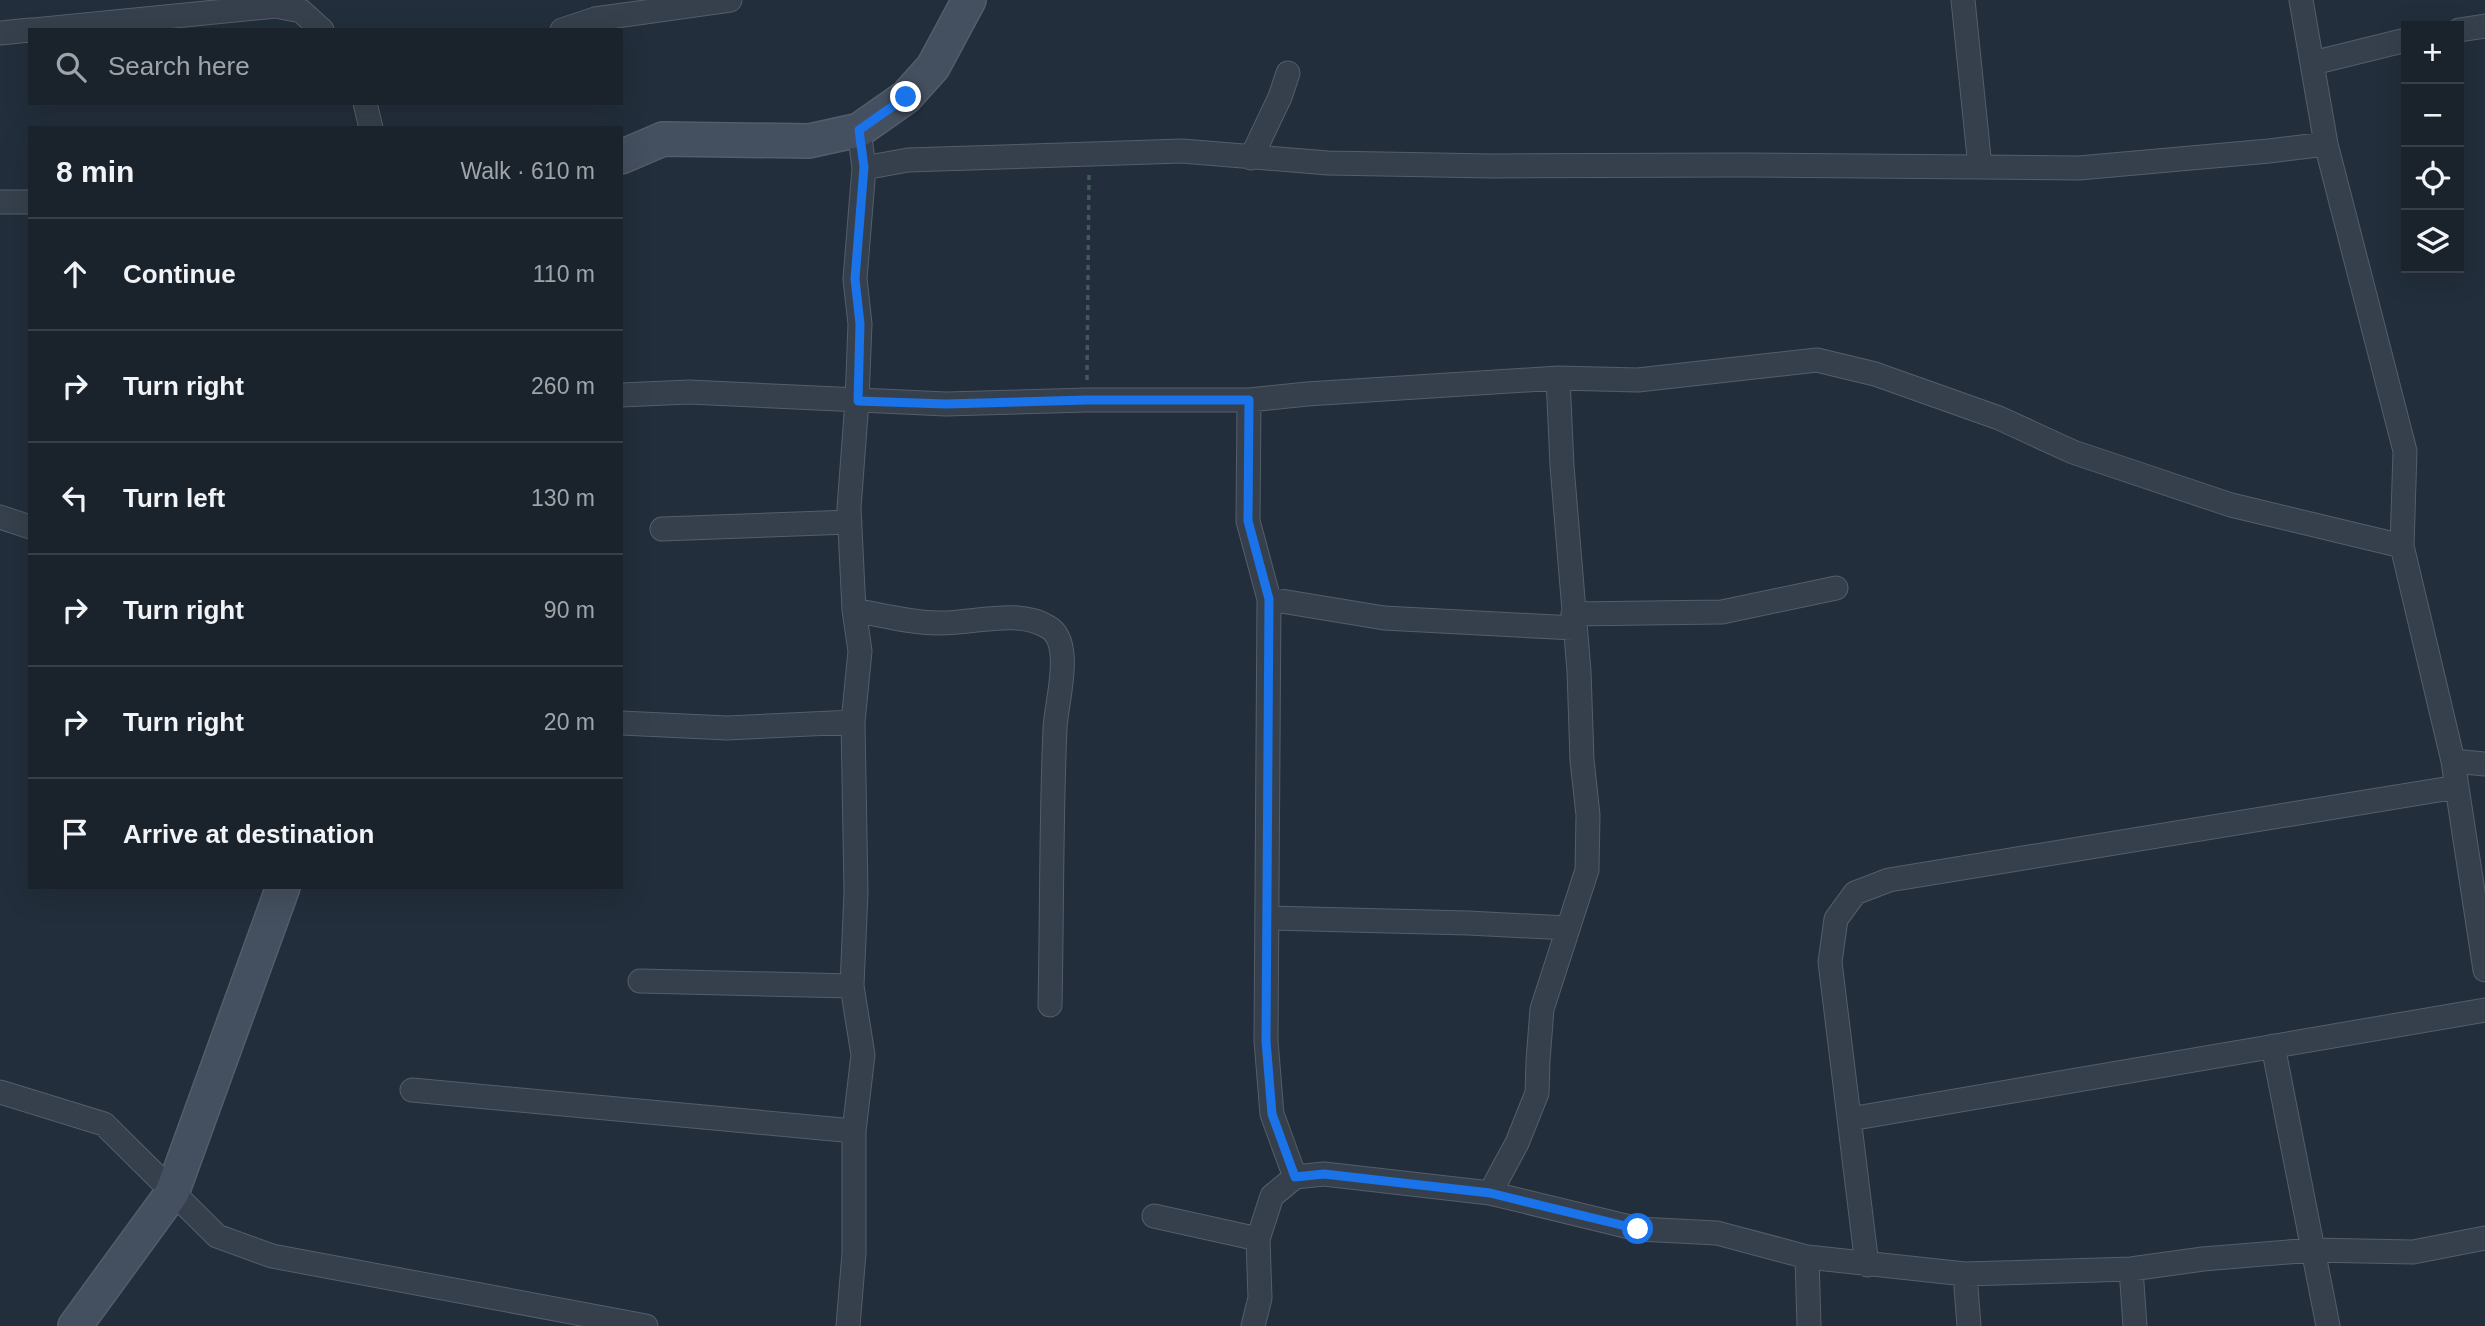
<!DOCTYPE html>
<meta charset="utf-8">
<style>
:root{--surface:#1a222c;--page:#272f38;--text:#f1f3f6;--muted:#9fa4a9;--line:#383f48}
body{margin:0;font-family:Helvetica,sans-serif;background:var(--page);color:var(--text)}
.controls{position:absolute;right:21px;top:21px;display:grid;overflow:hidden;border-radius:0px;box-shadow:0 7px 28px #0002}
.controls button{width:63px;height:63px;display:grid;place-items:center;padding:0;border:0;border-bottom:2px solid var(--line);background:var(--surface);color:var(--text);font:35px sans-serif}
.stop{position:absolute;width:21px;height:21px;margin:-16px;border:5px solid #1a73e8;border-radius:50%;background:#fff}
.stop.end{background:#1a73e8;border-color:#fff;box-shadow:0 2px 7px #0008}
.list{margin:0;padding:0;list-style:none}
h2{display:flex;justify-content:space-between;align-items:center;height:91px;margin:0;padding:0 28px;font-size:30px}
h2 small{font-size:23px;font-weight:400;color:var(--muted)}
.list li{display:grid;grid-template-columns:46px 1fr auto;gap:21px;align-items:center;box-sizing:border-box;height:112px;padding:0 28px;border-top:2px solid var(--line)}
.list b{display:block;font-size:26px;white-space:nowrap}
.list em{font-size:23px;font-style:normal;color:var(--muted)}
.icon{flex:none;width:38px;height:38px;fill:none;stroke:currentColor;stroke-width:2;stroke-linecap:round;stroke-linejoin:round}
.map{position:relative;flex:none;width:2485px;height:1326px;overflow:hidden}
.search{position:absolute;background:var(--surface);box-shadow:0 7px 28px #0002;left:28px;top:28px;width:595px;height:77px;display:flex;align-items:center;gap:18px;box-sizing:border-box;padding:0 24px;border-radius:0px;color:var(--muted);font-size:26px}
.panel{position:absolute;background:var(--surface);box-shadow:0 7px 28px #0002;left:28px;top:126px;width:595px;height:763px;border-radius:0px}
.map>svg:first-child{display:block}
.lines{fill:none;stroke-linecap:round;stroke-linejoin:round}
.street-casing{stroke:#545e6a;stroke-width:25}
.secondary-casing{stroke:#545e6a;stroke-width:36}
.path{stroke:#42585a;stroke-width:3.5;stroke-dasharray:5 5;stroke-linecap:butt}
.street{stroke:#36404c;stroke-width:23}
.secondary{stroke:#444f5f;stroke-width:33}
.route{stroke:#1a73e8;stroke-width:9}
</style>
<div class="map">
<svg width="2485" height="1326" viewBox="0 0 2485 1326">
<rect width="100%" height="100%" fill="#222e3b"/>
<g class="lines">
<g class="street-casing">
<path id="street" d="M 1963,0 L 1980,167
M 2301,0 L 2326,144 L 2405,451 L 2402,546 L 2453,761 L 2485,970
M 34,30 L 276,6 L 301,11 L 322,30
M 562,30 L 595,19 L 730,0
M 2459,30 L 2485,26
M 0,33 L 30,30
M 2313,63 L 2406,40
M 365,103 L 371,128
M 1251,158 L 1280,97 L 1288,73
M 864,168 L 908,160 L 1182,151 L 1328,163 L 1491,166 L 1743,165 L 2079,168 L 2269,151 L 2326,144
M 0,202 L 30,202
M 621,395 L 689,392 L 946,404 L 1087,400 L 1249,400 L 1307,394 L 1558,378 L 1638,380 L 1817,360 L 1875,374 L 1999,418 L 2073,452 L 2231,505 L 2402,546
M 1249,400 L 1248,521 L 1269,599 L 1266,1041 L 1272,1114 L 1295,1177
M 0,517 L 30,527
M 662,529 L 850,522
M 1269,599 L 1384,618 L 1574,628
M 854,610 C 881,615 911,623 938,623 C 973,624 1017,608 1048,627 C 1075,642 1056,703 1055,728 C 1051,820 1052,913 1050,1005
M 1573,614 L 1722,612 L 1836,588
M 621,723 L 727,728 L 853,722
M 2453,761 L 2485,764
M 1267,918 L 1468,923 L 1567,928
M 640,981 L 852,986
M 2273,1046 L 2328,1326
M 412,1090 L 854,1131
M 0,1092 L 104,1124 L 217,1236 L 272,1256 L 646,1326
M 1850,1119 L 2485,1010
M 1490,1193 L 1517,1143 L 1537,1093 L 1538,1061 L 1542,1009 L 1587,870 L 1588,815 L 1582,760 L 1579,671 L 1562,466 L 1558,378
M 1154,1216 L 1258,1239
M 1807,1257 L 1809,1326
M 1867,1265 L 1830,962 L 1836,919 L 1855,893 L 1889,880 L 2457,787
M 2131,1269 L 2135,1326
M 1965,1274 L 1969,1326
M 848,1326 L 854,1253 L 854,1131 L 863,1055 L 852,986 L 856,892 L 853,722 L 860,651 L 854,610 L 849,508 L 857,401 L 860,324 L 855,279 L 864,168 L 859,130
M 1253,1326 L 1260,1298 L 1258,1239 L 1272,1196 L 1295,1177 L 1324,1174 L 1490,1193 L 1638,1229 L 1717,1233 L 1807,1257 L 1965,1274 L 2131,1269 L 2203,1259 L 2312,1250 L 2413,1252 L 2485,1238"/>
</g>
<g class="secondary-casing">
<path id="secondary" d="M 621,157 L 663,139 L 809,141 L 859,130 L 906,97 L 933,67 L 969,0
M 75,1326 L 172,1193 L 283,887"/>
</g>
<path class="path" d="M 1087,380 L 1089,174"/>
<use href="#street" class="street"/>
<use href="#secondary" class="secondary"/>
</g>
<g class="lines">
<path class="route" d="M 906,97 L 859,130 L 864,167 L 855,279 L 860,324 L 858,401 L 946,404 L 1087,400 L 1249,400 L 1248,521 L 1269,599 L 1266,1041 L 1272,1114 L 1295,1177 L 1324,1174 L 1490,1193 L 1638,1229"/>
</g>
</svg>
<div class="controls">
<button>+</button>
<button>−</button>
<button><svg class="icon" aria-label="locate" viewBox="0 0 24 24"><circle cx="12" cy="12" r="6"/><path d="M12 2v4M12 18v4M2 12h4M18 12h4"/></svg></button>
<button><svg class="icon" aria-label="layers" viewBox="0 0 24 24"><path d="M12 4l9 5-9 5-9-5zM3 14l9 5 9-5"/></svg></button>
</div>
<div class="stop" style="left:1638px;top:1229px"></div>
<div class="stop end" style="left:906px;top:97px"></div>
<div class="search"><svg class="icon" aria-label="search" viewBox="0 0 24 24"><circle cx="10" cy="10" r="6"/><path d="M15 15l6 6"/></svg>Search here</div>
<section class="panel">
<h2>8 min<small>Walk · 610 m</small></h2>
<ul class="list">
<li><svg class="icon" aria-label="ahead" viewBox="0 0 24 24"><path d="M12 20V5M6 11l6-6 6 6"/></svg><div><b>Continue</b></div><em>110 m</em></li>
<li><svg class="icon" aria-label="right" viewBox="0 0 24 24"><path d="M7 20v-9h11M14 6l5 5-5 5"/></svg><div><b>Turn right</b></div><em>260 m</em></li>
<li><svg class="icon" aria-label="left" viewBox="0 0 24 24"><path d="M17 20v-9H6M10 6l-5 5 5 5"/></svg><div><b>Turn left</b></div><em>130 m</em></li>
<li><svg class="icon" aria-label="right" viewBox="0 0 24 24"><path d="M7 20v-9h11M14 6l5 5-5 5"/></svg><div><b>Turn right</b></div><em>90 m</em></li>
<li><svg class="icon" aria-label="right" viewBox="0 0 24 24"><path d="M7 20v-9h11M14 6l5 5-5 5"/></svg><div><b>Turn right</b></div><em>20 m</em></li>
<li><svg class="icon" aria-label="arrive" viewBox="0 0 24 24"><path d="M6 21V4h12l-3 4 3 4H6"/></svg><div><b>Arrive at destination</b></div></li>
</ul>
</section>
</div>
